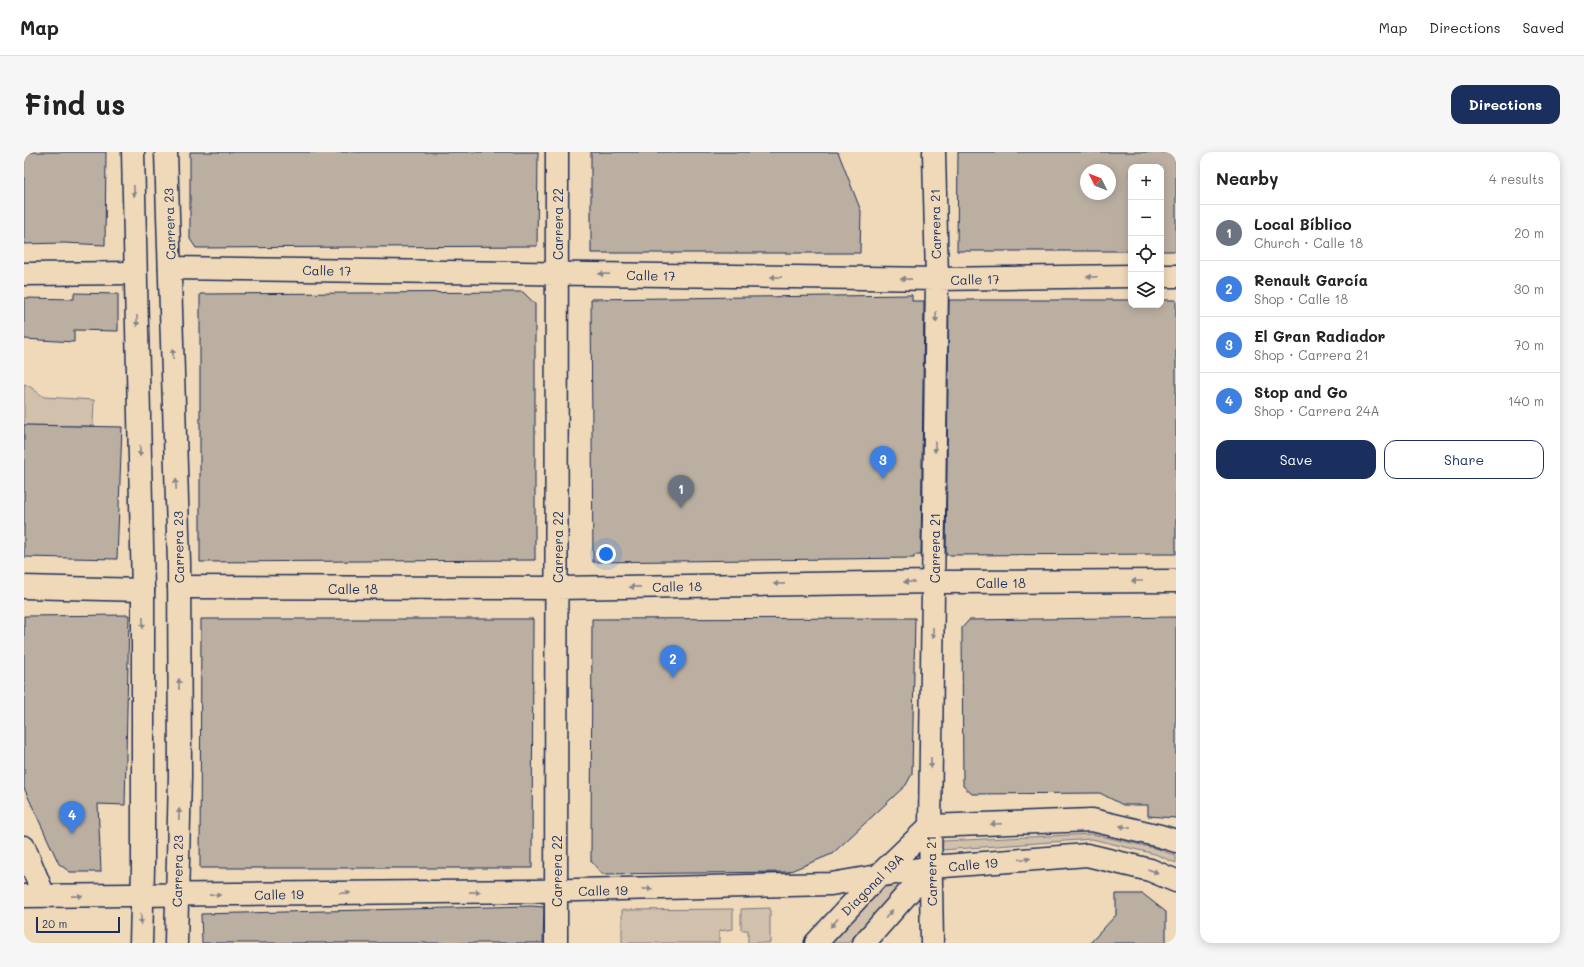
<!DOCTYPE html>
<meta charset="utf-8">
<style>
:root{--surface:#fff;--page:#f6f6f6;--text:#222;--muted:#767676;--line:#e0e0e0;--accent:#1b2f5e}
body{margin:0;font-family:Mali,sans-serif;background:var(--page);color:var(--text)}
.controls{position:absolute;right:12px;top:12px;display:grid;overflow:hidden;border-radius:8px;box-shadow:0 2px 10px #0003}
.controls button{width:36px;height:36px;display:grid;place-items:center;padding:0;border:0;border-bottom:1px solid var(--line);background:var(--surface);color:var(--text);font:20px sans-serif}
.compass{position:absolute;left:1056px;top:12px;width:36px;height:36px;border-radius:50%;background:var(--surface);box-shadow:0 2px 10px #0003;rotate:312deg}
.scale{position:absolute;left:12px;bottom:10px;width:84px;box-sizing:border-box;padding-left:4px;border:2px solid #1b2f5e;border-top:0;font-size:11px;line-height:14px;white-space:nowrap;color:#1b2f5e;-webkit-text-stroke:3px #f0d9b8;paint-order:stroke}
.you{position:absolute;left:582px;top:402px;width:14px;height:14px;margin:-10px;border:3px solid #fff;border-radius:50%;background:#1a73e8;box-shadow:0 0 0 6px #1a73e833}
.badge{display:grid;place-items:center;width:26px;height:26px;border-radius:50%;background:var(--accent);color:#fff;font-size:13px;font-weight:700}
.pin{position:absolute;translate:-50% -33px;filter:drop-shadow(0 1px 2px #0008)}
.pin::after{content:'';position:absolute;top:21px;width:14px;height:12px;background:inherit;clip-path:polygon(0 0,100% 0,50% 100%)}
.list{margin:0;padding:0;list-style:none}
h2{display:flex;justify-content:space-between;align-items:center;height:52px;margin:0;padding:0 16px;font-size:17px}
h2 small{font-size:13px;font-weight:400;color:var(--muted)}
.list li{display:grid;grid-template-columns:26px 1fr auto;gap:12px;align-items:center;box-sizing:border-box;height:56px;padding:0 16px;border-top:1px solid var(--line)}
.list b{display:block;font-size:15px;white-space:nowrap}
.list p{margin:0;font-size:13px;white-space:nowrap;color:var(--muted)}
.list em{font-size:13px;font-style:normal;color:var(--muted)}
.actions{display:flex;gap:8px;padding:12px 16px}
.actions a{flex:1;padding:9px 0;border:1px solid var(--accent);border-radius:12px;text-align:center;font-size:14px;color:var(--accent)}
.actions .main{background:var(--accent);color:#fff}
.icon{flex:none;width:22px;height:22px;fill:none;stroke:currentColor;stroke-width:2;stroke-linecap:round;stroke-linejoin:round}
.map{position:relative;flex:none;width:1152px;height:791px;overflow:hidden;border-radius:12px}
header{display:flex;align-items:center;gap:24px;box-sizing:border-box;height:56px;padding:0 20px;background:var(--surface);border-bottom:1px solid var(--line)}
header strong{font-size:19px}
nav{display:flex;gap:22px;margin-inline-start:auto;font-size:14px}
.intro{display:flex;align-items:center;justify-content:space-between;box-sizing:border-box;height:96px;padding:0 24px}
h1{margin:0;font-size:28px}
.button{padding:10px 18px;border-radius:12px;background:var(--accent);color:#fff;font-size:14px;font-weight:700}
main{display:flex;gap:24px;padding:0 24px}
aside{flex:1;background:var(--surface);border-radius:12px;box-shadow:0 2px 10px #0003}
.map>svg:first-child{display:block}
.green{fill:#d1c0ab;stroke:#767884}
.building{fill:#bbafa2;stroke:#1b2f5e;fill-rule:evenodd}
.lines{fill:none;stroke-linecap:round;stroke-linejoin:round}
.minor-casing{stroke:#1b2f5e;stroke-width:25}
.major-casing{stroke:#1b2f5e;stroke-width:25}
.minor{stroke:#f0d9b8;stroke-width:22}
.major{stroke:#f0d9b8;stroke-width:22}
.oneway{fill:#86848b}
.labels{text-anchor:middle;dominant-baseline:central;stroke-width:4;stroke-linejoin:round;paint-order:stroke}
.street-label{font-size:13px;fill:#1b2f5e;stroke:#f0d9b8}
</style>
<header>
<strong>Map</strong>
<nav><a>Map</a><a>Directions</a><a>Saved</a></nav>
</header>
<div class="intro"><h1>Find us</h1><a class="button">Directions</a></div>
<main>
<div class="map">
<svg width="1152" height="791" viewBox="0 0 1152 791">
<rect width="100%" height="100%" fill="#f0d9b8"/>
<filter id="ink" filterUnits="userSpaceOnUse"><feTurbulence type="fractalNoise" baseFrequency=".025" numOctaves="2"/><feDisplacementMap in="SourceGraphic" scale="8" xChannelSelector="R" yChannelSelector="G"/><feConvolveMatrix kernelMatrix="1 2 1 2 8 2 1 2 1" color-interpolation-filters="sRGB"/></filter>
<g filter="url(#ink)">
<path class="green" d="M 0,232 L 5,234 L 20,245 L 70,248 L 69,274 L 0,273 Z
M 1068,682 L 1134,697 L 1152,704 L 1152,711 L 1131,702 L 1068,687 L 918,698 L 919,689 Z
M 860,728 L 872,738 L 824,791 L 805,791 Z
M 746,756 L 746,791 L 724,791 L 724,778 L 717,778 L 717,757 Z
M 709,757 L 709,777 L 695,779 L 695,791 L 598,791 L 598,758 Z"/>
<path class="building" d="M 0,0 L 82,0 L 81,93 L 40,91 L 0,92 Z
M 166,0 L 514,0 L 513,94 L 172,96 L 166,87 Z
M 567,0 L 814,0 L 837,59 L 836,101 L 567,101 Z
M 934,0 L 1152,0 L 1152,99 L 1137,99 L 1137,15 L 1107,15 L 1107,99 L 933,99 ZM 1062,18 L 1086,18 L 1086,42 L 1062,42 Z
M 499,140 L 511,152 L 511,408 L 176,410 L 176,142 Z
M 50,141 L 94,142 L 94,179 L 50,178 L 50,190 L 0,187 L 0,146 L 50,147 Z
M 888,143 L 888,149 L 900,149 L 897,403 L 890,403 L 890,406 L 569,410 L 567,147 Z
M 925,148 L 1107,148 L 1107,153 L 1137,153 L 1137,148 L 1152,148 L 1152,402 L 922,403 Z
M 0,273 L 98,275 L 93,407 L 0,405 Z
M 105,463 L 101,653 L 74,652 L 77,720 L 46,720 L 35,712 L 0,636 L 0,464 Z
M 1152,465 L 1152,666 L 1124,664 L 1124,653 L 1099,653 L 1076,641 L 948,642 L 939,634 L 938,476 L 945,468 Z
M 891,466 L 888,622 L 882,633 L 808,702 L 764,720 L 578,722 L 567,709 L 568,467 Z
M 177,467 L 509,467 L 508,716 L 176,716 Z
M 1092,742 L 1119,742 L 1142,760 L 1142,791 L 1066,791 L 1092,763 Z
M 508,754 L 520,755 L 519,791 L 178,791 L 177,762 Z"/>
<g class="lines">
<g class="minor-casing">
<path id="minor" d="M 146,116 L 913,127 L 1107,124
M 0,122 L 111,121
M 1137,124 L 1152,124
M 0,435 L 119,438
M 155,435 L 533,436 L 910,430 L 1152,429
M 906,674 L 1068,668 L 1136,684 L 1152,689
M 0,695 L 20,744
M 0,744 L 510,739 L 807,732 L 907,715 L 1063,703 L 1126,718 L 1152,729
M 532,791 L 533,0
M 792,791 L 854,724 L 906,674
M 840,791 L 907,715
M 908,791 L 906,674 L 913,127 L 910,0"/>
</g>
<g class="major-casing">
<path id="major" d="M 109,0 L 119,438 L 119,716 L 117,791
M 142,0 L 155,411 L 156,624 L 152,791"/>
</g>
<use href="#minor" class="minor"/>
<use href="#major" class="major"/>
</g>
<defs><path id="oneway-solid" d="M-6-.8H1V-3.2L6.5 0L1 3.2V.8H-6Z"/></defs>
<g class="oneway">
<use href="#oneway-solid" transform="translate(110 39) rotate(89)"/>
<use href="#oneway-solid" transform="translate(580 122) rotate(-179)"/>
<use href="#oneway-solid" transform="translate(752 125) rotate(-179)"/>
<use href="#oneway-solid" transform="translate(1068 125) rotate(179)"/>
<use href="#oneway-solid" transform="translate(882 127) rotate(-179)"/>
<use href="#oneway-solid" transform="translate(912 165) rotate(90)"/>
<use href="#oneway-solid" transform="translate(113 169) rotate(89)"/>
<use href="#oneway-solid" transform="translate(149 202) rotate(-92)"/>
<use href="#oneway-solid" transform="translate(911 295) rotate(90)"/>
<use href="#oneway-solid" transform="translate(116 299) rotate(89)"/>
<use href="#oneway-solid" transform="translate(152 332) rotate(-92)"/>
<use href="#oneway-solid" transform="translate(1113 429) rotate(180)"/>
<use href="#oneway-solid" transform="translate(885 430) rotate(179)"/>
<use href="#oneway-solid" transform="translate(755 432) rotate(179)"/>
<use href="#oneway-solid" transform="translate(611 435) rotate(179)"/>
<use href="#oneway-solid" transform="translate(119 471) rotate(90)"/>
<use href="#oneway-solid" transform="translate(909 481) rotate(91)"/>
<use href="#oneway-solid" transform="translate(155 532) rotate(-90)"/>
<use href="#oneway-solid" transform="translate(907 611) rotate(91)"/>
<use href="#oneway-solid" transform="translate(155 662) rotate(-88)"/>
<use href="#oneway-solid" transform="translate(972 672) rotate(178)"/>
<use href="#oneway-solid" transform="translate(1101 675) rotate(-167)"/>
<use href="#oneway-solid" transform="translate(1001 707) rotate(-5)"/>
<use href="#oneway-solid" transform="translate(1129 719) rotate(20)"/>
<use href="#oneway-solid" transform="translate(623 737) rotate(-1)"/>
<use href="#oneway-solid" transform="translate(451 740) rotate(-1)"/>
<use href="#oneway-solid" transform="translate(321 741) rotate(-1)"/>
<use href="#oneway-solid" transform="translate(191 743) rotate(-1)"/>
<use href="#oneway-solid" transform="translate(53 744) rotate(-1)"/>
<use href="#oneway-solid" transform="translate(865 762) rotate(-49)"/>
<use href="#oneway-solid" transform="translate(117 767) rotate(92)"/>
<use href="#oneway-solid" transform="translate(810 771) rotate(132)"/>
</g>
</g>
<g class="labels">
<g class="street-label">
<text transform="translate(145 72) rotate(-92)">Carrera 23</text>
<text transform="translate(533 72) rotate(-90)">Carrera 22</text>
<text transform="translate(911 72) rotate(-91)">Carrera 21</text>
<text transform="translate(303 118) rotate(1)">Calle 17</text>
<text transform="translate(627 123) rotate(1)">Calle 17</text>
<text transform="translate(951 127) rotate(-1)">Calle 17</text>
<text transform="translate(154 395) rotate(-91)">Carrera 23</text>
<text transform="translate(533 395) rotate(-90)">Carrera 22</text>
<text transform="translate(910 396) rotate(-90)">Carrera 21</text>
<text x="977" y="430">Calle 18</text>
<text transform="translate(653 434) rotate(-1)">Calle 18</text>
<text x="329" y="436">Calle 18</text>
<text transform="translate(949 712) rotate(-5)">Calle 19</text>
<text transform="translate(153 719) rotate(-89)">Carrera 23</text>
<text transform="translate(532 719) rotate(-90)">Carrera 22</text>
<text transform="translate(907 719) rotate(-91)">Carrera 21</text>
<text transform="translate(848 732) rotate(-45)">Diagonal 19A</text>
<text transform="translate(579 738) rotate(-1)">Calle 19</text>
<text transform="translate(255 742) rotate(-1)">Calle 19</text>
</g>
</g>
</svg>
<div class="controls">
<button>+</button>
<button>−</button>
<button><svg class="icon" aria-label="locate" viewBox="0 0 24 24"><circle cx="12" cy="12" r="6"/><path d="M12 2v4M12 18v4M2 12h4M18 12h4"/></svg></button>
<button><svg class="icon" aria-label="layers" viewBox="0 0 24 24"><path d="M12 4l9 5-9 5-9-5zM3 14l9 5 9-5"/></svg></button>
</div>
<svg class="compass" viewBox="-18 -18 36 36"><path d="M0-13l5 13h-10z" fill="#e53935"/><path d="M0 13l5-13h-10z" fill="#767676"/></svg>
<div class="scale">20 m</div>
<div class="you"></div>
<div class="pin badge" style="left:657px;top:356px;background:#6b7280">1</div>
<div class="pin badge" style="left:649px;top:526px;background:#3f7fe0">2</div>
<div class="pin badge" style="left:859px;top:327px;background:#3f7fe0">3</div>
<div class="pin badge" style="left:48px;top:682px;background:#3f7fe0">4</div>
</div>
<aside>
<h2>Nearby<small>4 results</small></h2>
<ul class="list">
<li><span class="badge" style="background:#6b7280">1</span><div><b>Local Bíblico</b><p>Church · Calle 18</p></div><em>20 m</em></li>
<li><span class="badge" style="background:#3f7fe0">2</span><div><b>Renault García</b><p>Shop · Calle 18</p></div><em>30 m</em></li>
<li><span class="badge" style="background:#3f7fe0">3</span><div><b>El Gran Radiador</b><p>Shop · Carrera 21</p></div><em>70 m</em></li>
<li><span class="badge" style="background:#3f7fe0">4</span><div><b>Stop and Go</b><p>Shop · Carrera 24A</p></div><em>140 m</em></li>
</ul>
<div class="actions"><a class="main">Save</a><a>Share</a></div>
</aside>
</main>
